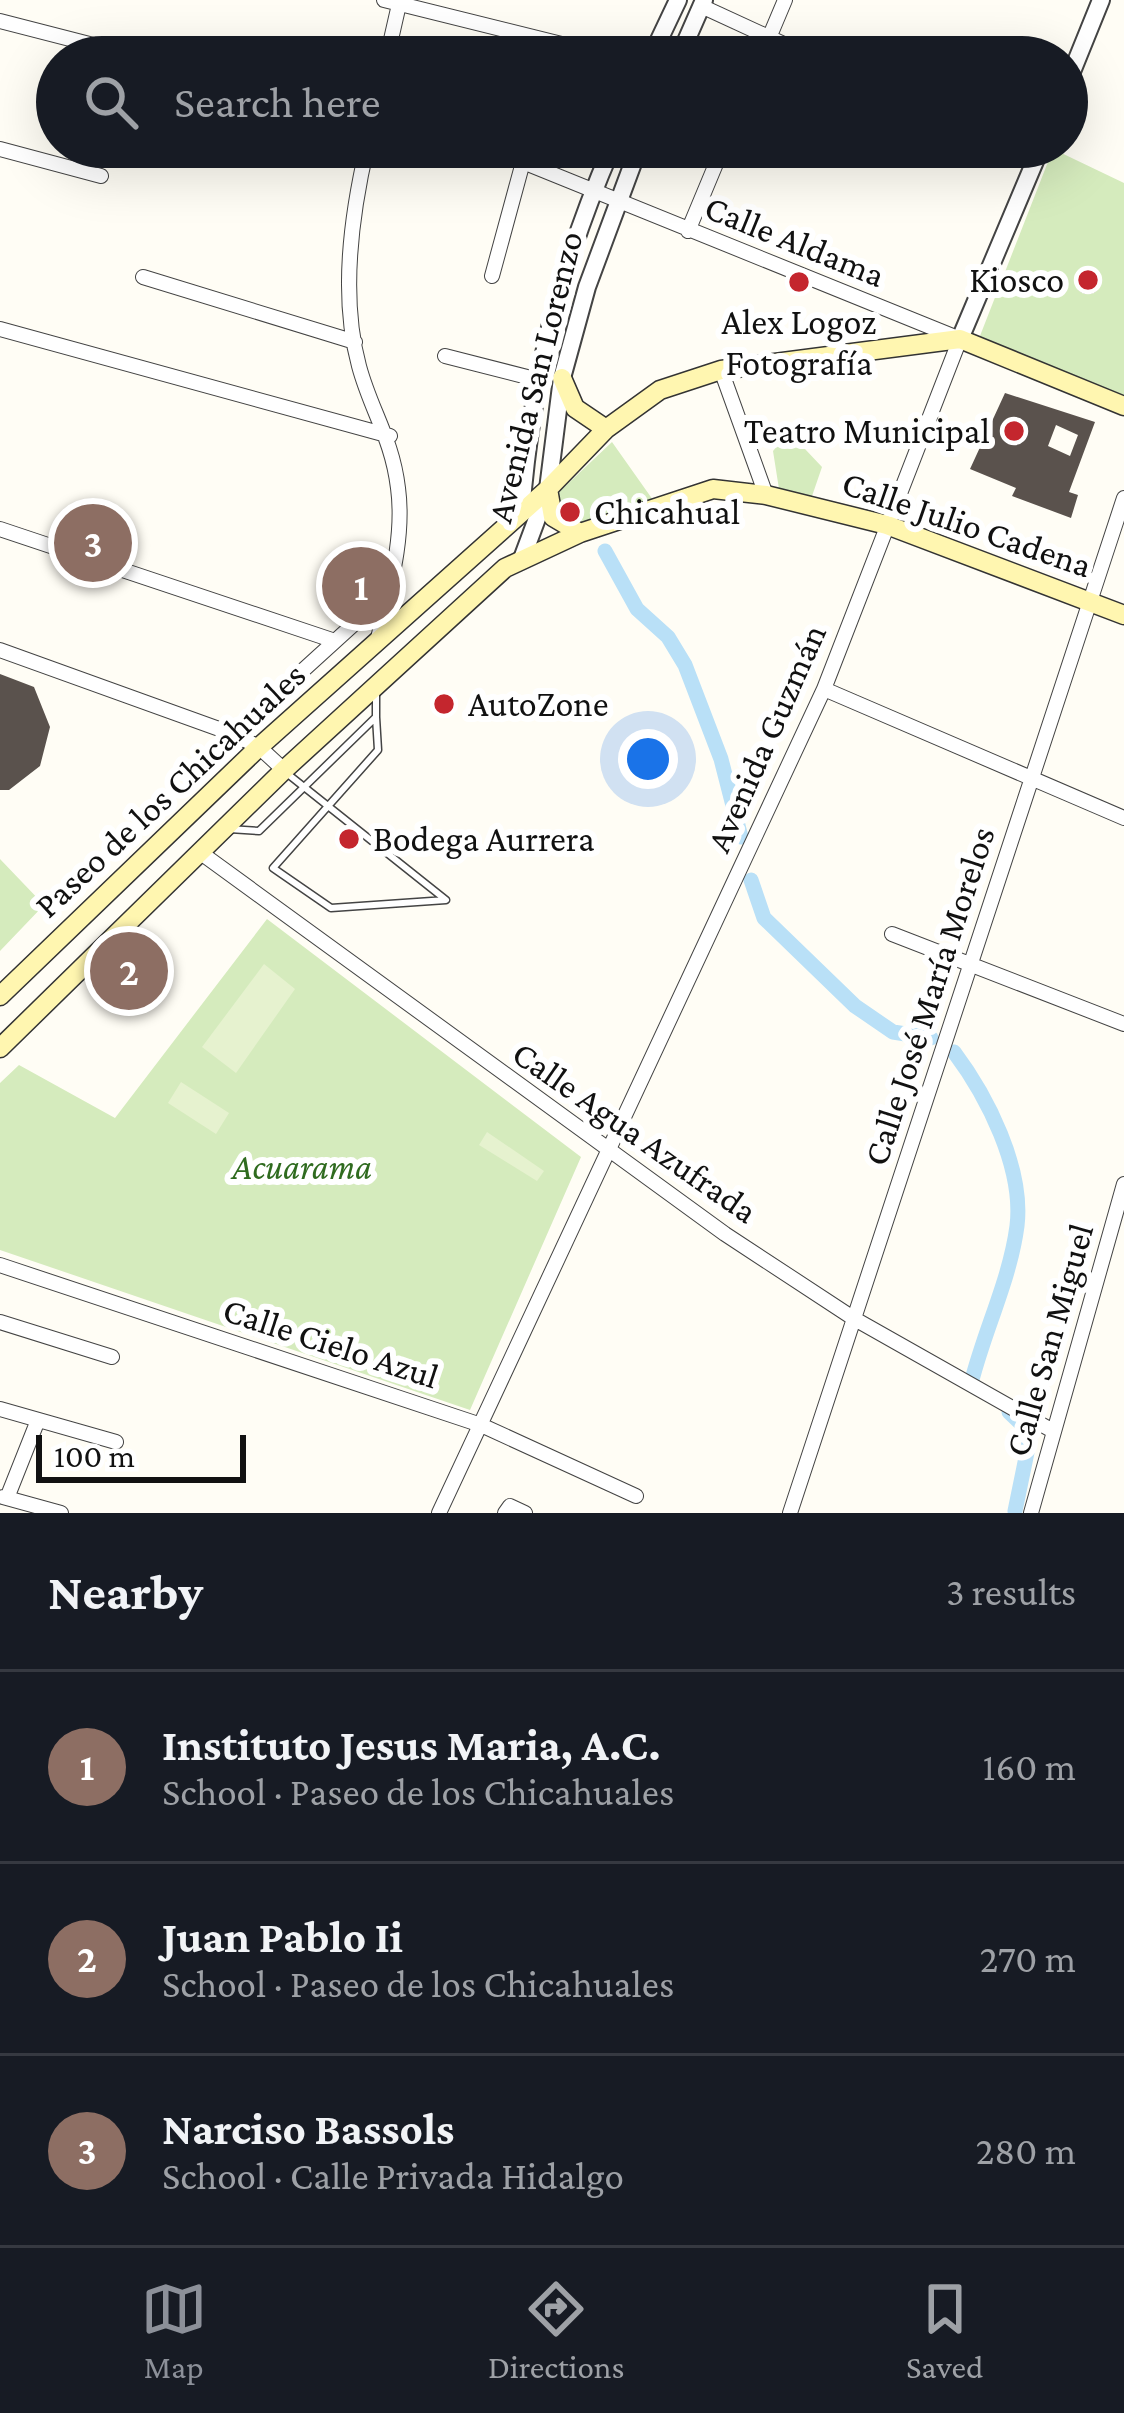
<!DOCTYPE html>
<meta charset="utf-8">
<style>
:root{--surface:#171b24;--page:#20242c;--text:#f1f3f6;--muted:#9ea1a6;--line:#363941;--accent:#8c9099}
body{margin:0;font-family:"Crimson Pro",serif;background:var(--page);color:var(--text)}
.scale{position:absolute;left:36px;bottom:30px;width:210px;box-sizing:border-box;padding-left:12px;border:6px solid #111;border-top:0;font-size:33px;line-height:42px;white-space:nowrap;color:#111;-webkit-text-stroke:9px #fff;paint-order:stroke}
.you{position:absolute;left:648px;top:759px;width:42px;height:42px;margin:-30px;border:9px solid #fff;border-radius:50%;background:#1a73e8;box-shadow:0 0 0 18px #1a73e833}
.badge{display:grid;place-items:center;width:78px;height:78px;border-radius:50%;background:var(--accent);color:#fff;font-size:39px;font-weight:700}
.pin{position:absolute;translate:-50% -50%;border:6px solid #fff;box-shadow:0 3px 12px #0006}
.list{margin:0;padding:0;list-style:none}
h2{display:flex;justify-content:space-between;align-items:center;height:156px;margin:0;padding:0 48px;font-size:51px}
h2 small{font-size:39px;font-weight:400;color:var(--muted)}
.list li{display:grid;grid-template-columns:78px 1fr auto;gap:36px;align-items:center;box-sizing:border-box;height:192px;padding:0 48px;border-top:3px solid var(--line)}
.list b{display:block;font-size:45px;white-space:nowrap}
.list p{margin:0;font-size:39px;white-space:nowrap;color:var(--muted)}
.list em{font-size:39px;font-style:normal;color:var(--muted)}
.icon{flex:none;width:66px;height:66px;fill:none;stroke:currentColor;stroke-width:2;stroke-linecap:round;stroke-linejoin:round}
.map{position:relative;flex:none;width:1124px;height:1513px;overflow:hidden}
.search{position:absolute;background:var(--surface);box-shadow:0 12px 48px #0002;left:36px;right:36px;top:36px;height:132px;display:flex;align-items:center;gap:30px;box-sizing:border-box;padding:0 42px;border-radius:66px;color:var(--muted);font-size:45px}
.sheet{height:732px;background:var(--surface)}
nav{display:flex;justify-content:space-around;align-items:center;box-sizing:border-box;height:168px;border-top:3px solid var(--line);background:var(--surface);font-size:33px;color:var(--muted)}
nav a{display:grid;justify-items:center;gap:6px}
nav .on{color:var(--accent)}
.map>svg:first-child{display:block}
.green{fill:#d5ebbd}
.pitch{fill:#e6f2cf}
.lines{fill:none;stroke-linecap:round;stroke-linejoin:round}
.canal{stroke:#b9e0f7;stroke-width:15}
.building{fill:#5a524d;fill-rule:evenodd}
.service-casing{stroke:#444;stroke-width:9}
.minor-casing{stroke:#444;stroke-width:16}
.tertiary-casing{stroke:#444;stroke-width:20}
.secondary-casing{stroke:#333;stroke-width:21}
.service{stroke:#fff;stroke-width:6}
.minor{stroke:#fff;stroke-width:14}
.tertiary{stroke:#fff;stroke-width:16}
.secondary{stroke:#fff6b0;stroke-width:18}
.poi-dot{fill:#c4262e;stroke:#fff;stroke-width:4.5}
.labels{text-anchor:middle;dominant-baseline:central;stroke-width:12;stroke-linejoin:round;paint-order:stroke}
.street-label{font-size:36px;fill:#111;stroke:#fff}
.poi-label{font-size:36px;fill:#111;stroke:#fff;text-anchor:start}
.park-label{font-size:36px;font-style:italic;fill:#2f6b1f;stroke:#fff}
</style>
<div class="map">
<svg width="1124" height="1513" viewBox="0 0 1124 1513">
<rect width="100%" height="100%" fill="#fffdf5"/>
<path class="green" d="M 1053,149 L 1124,183 L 1124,404 L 978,341 Z
M 612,442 L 653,500 L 589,524 L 564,520 L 558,493 Z
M 779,444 L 805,449 L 822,467 L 811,499 L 779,489 L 773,451 Z
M 0,859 L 44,905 L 0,951 Z
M 267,919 L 581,1157 L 470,1410 L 0,1250 L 0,1083 L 19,1065 L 115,1118 Z"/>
<path class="pitch" d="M 264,964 L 295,989 L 236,1073 L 202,1047 Z
M 181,1082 L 229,1113 L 216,1134 L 168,1103 Z
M 487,1132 L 544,1171 L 537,1181 L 479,1145 Z"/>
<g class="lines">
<path class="canal" d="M 605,551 L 637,609 L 668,637 L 685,665 L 721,759 L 741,837
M 751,880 L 764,918 L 855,1006 L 893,1032 L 931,1038
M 954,1052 C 987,1096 1024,1168 1017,1226 C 1010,1279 985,1329 972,1380
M 1009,1412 L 1031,1433 L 1015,1511"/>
</g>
<path class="building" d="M1075 281a13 13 0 1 1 26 0a13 13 0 1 1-26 0Z
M 1005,393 L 1095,422 L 1069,492 L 1078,495 L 1071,518 L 1012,496 L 1016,488 L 970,469 ZM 1056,425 L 1078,435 L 1070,456 L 1048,446 Z
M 0,674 L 34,687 L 50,727 L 40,766 L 9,790 L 0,790 Z"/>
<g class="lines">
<g class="service-casing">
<path id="service" d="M 289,775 L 446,900 L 331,908 L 273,868 L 378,750 L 376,717
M 229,829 L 259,831 L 376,717 L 376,690"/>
</g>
<g class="minor-casing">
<path id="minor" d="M 384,0 L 614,57
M 701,6 L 812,57
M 0,21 L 140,57
M 387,57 L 400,0
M 761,57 L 785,0
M 367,147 C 351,216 340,296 359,366 C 371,411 392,438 398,488 C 405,540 388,593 377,643
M 1010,147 L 1037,159
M 0,149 L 101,176
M 688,231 L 723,147
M 492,276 L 523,162
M 143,277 L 355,342
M 0,329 L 390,436
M 445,356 L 535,379
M 721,370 L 766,495
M 0,529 L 332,640
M 0,650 L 233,734 L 259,747 L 284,770
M 824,689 L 1124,818
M 233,734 L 388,593
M 201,853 L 725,1234 L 853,1318 L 1053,1431
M 892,934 L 1124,1024
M 0,1265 L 481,1425 L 636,1496
M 0,1322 L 112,1357
M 0,1409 L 116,1442
M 3,1497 L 61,1513
M 7,1498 L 38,1420
M 439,1513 L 824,689 L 960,339 L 523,162 L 473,147
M 505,1513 L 510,1506 L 525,1513
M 790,1513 L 1124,498
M 1031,1513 L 1124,1184"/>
</g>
<g class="tertiary-casing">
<path id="tertiary" d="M 651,57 L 678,0
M 679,57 L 704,0
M 1067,84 L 1101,0
M 960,339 L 1041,147
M 521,513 C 531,381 559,269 612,147
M 523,556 L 548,489 L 562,378 L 587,287 L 639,147"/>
</g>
<g class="secondary-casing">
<path id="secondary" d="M 562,378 L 575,408 L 606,429
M 548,489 L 553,517 L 580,533
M 0,996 L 259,747 L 548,489 L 606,429 L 660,390 L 721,370 L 960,339 L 1124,406
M 0,1048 L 284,770 L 505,568 L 580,533 L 713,489 L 766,495 L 887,525 L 1124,615"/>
</g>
<use href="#service" class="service"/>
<use href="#minor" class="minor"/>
<use href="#tertiary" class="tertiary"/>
<use href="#secondary" class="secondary"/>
</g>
<g class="poi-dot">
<circle cx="1088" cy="280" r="12"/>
<circle cx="799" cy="282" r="12"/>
<circle cx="1014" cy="431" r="12"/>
<circle cx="570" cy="512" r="12"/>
<circle cx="444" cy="704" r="12"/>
<circle cx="349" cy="839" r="12"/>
</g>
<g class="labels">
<g class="street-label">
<text transform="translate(795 241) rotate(22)">Calle Aldama</text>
<text transform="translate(535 377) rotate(-76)">Avenida San Lorenzo</text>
<text transform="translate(967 524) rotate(19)">Calle Julio Cadena</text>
<text transform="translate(766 738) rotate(-66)">Avenida Guzmán</text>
<text transform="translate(170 790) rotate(-43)">Paseo de los Chicahuales</text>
<text transform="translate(929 996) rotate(-72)">Calle José María Morelos</text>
<text transform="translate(635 1132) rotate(35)">Calle Agua Azufrada</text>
<text transform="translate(1049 1340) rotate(-74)">Calle San Miguel</text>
<text transform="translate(331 1343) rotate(18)">Calle Cielo Azul</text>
</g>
<g class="poi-label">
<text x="1064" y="280" text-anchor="end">Kiosco</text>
<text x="799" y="322" text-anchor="middle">Alex Logoz<tspan x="799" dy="41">Fotografía</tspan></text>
<text x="990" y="431" text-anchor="end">Teatro Municipal</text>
<text x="594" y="512">Chicahual</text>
<text x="468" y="704">AutoZone</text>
<text x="373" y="839">Bodega Aurrera</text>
</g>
<g class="park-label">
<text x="302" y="1167">Acuarama</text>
</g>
</g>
</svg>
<div class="scale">100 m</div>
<div class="you"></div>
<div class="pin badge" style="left:361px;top:586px;background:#8d6e63">1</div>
<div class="pin badge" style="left:129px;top:971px;background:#8d6e63">2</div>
<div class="pin badge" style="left:93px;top:543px;background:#8d6e63">3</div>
<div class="search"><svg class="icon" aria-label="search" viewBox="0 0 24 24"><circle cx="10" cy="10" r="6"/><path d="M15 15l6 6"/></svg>Search here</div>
</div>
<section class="sheet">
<h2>Nearby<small>3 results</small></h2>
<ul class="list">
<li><span class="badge" style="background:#8d6e63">1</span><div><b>Instituto Jesus Maria, A.C.</b><p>School · Paseo de los Chicahuales</p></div><em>160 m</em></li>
<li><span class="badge" style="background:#8d6e63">2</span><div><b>Juan Pablo Ii</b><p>School · Paseo de los Chicahuales</p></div><em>270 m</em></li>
<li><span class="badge" style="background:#8d6e63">3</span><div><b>Narciso Bassols</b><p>School · Calle Privada Hidalgo</p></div><em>280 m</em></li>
</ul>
</section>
<nav>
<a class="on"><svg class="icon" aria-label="map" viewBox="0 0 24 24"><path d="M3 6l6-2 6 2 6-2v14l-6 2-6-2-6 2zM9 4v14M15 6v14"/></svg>Map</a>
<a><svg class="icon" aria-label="directions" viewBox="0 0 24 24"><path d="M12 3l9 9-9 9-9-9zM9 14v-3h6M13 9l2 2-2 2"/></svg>Directions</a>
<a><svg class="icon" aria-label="saved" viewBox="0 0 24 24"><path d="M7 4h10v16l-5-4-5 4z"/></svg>Saved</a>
</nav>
